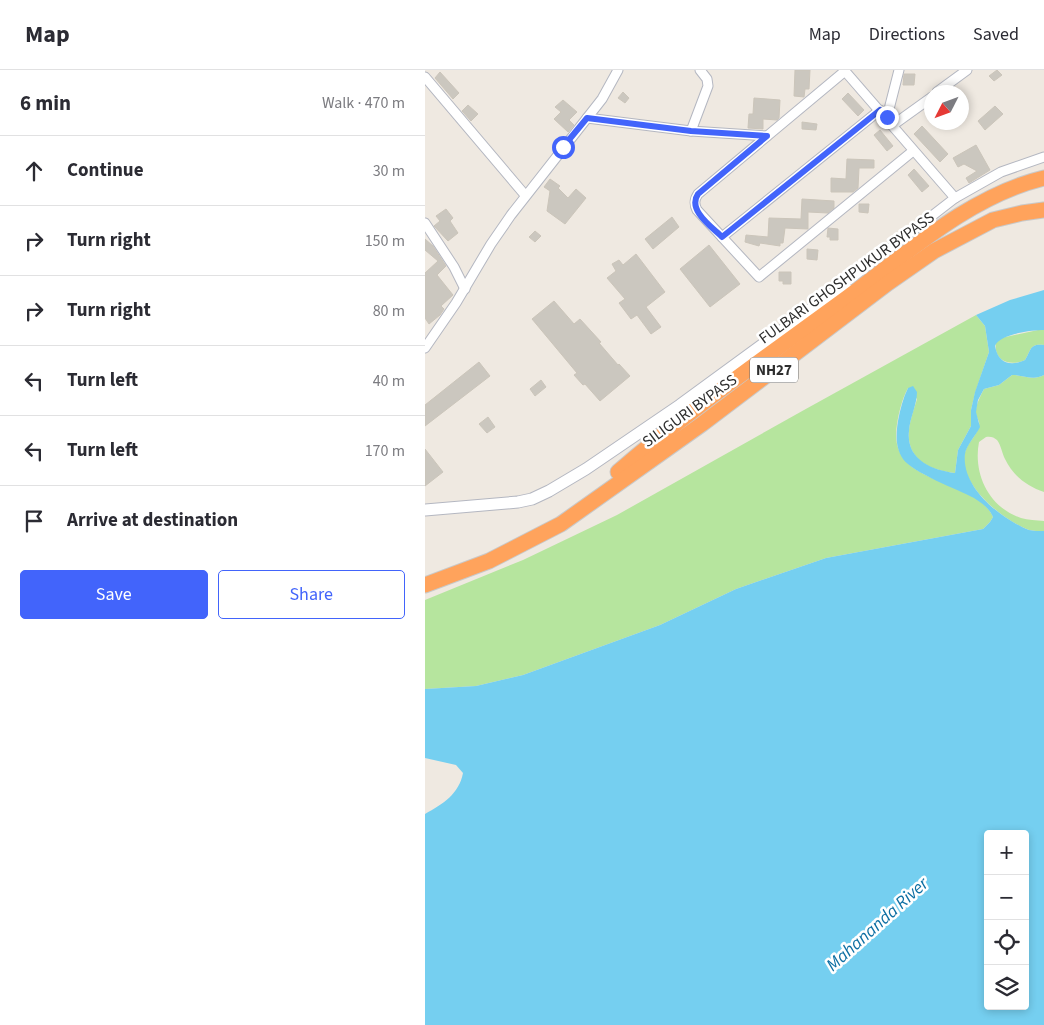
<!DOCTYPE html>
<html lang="en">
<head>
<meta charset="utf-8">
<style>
  body { margin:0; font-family:"Source Sans 3",sans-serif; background:#f7f7f7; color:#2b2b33 }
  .controls { position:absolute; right:15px; bottom:15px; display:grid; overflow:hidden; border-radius:5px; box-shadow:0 2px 8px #0003 }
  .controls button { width:45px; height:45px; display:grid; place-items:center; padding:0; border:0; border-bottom:1px solid #e1e1e2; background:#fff; color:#2b2b33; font:25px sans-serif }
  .compass { position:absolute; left:499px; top:15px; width:45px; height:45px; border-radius:50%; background:#fff; box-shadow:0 2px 8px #0003; rotate:228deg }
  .stop { position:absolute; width:15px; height:15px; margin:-11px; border:4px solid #4264fb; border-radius:50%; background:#fff }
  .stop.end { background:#4264fb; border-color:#fff; box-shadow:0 1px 5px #0008 }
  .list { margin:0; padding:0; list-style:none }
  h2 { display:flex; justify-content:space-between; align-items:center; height:65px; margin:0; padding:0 20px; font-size:21px }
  h2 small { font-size:16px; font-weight:400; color:#7c7c81 }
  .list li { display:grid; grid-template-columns:32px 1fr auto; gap:15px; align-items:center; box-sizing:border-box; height:70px; padding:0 20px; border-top:1px solid #e1e1e2 }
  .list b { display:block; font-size:19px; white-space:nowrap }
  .list em { font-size:16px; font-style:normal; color:#7c7c81 }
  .actions { display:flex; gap:10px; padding:15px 20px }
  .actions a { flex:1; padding:11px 0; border:1px solid #4264fb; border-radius:5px; text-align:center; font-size:18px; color:#4264fb }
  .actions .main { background:#4264fb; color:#fff }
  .icon { flex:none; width:28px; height:28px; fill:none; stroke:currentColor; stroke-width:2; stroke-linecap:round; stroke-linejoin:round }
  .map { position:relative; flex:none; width:619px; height:955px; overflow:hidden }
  header { display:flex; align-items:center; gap:30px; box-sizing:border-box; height:70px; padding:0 25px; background:#fff; border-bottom:1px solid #e1e1e2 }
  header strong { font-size:24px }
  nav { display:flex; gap:28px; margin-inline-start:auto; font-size:18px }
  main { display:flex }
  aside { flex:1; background:#fff }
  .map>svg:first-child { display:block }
</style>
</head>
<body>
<header>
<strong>Map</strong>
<nav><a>Map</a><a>Directions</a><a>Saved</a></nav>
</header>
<main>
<aside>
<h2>6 min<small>Walk · 470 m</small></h2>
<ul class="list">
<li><svg class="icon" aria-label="ahead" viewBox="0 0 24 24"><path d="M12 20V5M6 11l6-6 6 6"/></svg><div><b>Continue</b></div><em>30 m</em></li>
<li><svg class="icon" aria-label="right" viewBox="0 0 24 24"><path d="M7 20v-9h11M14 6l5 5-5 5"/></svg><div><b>Turn right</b></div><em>150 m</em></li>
<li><svg class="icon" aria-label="right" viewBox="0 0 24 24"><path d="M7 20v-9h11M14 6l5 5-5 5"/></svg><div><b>Turn right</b></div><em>80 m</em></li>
<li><svg class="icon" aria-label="left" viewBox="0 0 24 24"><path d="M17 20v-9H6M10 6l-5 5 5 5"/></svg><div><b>Turn left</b></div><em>40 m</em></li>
<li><svg class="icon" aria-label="left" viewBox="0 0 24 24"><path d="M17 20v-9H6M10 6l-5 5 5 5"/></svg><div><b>Turn left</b></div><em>170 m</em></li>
<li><svg class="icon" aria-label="arrive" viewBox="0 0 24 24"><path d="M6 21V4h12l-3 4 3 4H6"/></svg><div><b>Arrive at destination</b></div></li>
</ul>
<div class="actions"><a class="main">Save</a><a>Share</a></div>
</aside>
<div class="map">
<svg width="619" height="955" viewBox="0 0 619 955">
  <rect width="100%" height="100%" fill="#efe9e1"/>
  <g fill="#b6e59e">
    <path d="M551,245l9,11 4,26 -14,41 -4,17v16l-13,24 -3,23c-25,-3 -49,-13 -46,-43 1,-10 5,-21 8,-31l-9,-11c-6,11 -9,24 -11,36 -11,65 77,50 96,93l-3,5 -7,7 -157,29 -90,31 -76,36 -137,50 -47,11 -51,3v-89l98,-40 94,-45 187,-105z"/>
    <path d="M613,260h6v15c-15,-2 -13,6 -19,15 -15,7 -32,1 -29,-18l5,-4z"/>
    <path d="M587,305c12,0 21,6 32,0v117c-17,-6 -31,-16 -39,-33 -3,-6 -4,-14 -8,-19 -3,-3 -7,-4 -11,-3l-7,5c-6,31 9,65 42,76 7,2 15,2 23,3v10c-5,0 -11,0 -15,-1 -25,-9 -73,-47 -64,-78 3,-10 12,-16 14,-27 1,-4 -2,-6 -3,-11 -1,-8 4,-17 8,-25l15,-4z"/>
  </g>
  <path fill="#75cff0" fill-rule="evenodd" d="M619,220v40c-12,0 -45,4 -49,16 3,17 15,21 30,14 6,-9 4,-17 19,-15v30c-11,6 -20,0 -32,0l-13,10 -15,4 -6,11 -2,12 4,15c-4,8 -14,19 -15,27 -4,33 36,65 64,76 4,1 10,1 15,1v494h-619v-211c18,-10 34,-20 38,-41l-7,-8 -31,-7v-69l51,-3 47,-11 137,-50 76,-36 90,-31 157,-29 7,-7 3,-5c-4,-9 -10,-13 -19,-19 -17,-9 -61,-25 -71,-39 -8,-12 -7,-25 -5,-38 2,-11 5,-23 10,-33l5,-2 4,6c0,13 -7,25 -8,39 -3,28 22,39 46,42l3,-23 13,-24v-16l4,-18 14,-40 -4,-26 -9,-11 34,-15zM563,764h37v172h-37z"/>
  <g fill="#cbc7bf" stroke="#cbc5ba">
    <path d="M370,0h15l-1,19h-4l-1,8 -10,-1z"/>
    <path d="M572,0l5,5 -8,6 -5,-5z"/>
    <path d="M15,2l19,21 -6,6 -18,-21z"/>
    <path d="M479,4h11l-1,11h-11z"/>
    <path d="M198,22l6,6 -4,5 -7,-5z"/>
    <path d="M423,23l16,17 -6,6 -16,-17z"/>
    <path d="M329,28l26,2 -1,18 -2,2 -14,-1v10l-15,-1 1,-14h4z"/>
    <path d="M138,30l14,12 -8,8 5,5 -6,7 -14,-13 7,-7 -6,-5z"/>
    <path d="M43,35l10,9 -7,7 -9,-10z"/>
    <path d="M570,36l8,8 -18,16 -7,-9z"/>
    <path d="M377,52l15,2 -1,6 -14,-1z"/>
    <path d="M497,56l26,28 -8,8 -26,-28z"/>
    <path d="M455,60l13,16 -6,5 -13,-16z"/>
    <path d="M551,75l14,25 -21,13 -3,-5 11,-7 -13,-7 -6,3 -5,-9z"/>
    <path d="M422,89l27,1v8h-15l-1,20 -5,4h-22v-14l15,1z"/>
    <path d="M489,99l15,17 -7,6 -14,-17z"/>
    <path d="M125,109l10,7 -2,2 10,10 8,-9 10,9 -21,26 -18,-13 3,-20 -6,-4z"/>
    <path d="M377,129l32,2v7l-6,5 -20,-1v17l-23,-1 -2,15h-3v3l-20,-3 -1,3 -14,-4 1,-7 22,2 1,-19 32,1z"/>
    <path d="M434,134h10l-1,9 -9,-1z"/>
    <path d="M21,139l7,9 -3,3 8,12 -10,8 -14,-15 6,-5 -4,-5z"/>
    <path d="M247,147l7,10 -26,22 -8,-10z"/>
    <path d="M403,158l10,1v11h-8v-3h-3z"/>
    <path d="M110,161l6,5 -6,6 -6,-5z"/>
    <path d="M0,169l8,7 13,20 -9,9 16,20 -11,10 -1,1 3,3 -4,6 -11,9 -4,-6v-45l13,-12 -13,-11z"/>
    <path d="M284,175l31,39 -30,23 -30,-38z"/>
    <path d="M382,179l11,1 -1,10 -10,-1z"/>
    <path d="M211,184l29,38 -19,15 15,20 -10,7 -14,-19 -6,4 -12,-16 6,-4 -18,-21 9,-7 -4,-7 7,-4 4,5z"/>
    <path d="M354,202h12v12h-8v-3h-4z"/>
    <path d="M129,231l20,23 6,-5 21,23 -2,1 19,22 1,-1 11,12 -30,25 -15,-17 -2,1 -9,-10 3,-2 -45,-54z"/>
    <path d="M54,292l11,14 -65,50v-21z"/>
    <path d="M116,310l5,7 -11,9 -5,-7z"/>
    <path d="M63,347l7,10 -8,6 -8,-9z"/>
    <path d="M0,379l18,23 -18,14z"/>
  </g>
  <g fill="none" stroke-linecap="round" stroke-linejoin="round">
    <g stroke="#b4b7c1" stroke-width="11">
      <g id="street">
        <path d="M419,0l111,128"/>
        <path d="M420,1l-147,123c-4,6 -4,10 -1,16l62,67 154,-126"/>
        <path d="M0,7l100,118"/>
        <path d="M512,22l30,-22"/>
        <path d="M462,47l12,-47"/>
        <path d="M162,48l104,13 76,5"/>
        <path d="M468,55l39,-28"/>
        <path d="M266,61l17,-45 -1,-7 -7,-9"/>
        <path d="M0,153l29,44 11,22"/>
        <path d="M297,167l158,-127"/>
        <path d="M406,224l124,-96 46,-26 43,-15"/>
        <path d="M0,278l31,-45 35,-59 20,-29 91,-116 16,-29"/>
      </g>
    </g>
    <g stroke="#b4b7c1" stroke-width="13">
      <path id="secondary" d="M0,440l93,-8 14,-3 17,-8 37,-22 94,-64 149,-109 18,-6 8,2"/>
    </g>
    <g stroke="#c9c9c9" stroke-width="17">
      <g id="highway">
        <path d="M193,402c70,-61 148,-115 223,-170 62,-45 127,-106 203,-124"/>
        <path d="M0,515l64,-24 72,-37 141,-100 186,-141 46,-32 59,-31 29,-7 22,-3"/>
      </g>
    </g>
    <use href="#street" stroke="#fff" stroke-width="9"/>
    <use href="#secondary" stroke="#fff" stroke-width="11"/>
    <use href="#highway" stroke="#ffa35c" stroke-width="15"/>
  </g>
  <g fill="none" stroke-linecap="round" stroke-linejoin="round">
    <path stroke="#4264fb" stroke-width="6" d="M138,77l24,-29 104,13 76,5 -69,58c-11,16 14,33 24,43l158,-127 7,7"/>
  </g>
  <g text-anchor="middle" stroke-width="5" stroke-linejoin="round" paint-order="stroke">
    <rect fill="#fff" stroke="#6d6d6d" stroke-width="1" x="325" y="287.5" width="48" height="25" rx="4"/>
    <g font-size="15" font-weight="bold" fill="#2e2e2e">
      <text x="349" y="305">NH27</text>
    </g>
    <g font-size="16" fill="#2e2e2e" stroke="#fff">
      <text transform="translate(421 207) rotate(-36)" y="6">FULBARI GHOSHPUKUR BYPASS</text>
      <text transform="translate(264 340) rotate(-36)" y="6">SILIGURI BYPASS</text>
    </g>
    <g font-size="18" font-style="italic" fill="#0d6fa3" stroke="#fff">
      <text transform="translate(452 854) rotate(-42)" y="6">Mahananda River</text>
    </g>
  </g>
</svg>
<div class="controls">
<button>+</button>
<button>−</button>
<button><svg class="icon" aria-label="locate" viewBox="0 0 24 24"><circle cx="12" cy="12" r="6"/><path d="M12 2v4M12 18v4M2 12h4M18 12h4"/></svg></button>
<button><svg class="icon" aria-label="layers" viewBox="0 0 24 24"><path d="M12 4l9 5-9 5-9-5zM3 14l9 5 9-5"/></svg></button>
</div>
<svg class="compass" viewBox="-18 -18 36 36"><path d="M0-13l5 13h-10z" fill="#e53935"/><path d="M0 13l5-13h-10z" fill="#7c7c81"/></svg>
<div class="stop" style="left:138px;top:77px"></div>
<div class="stop end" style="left:462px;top:47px"></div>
</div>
</main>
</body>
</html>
